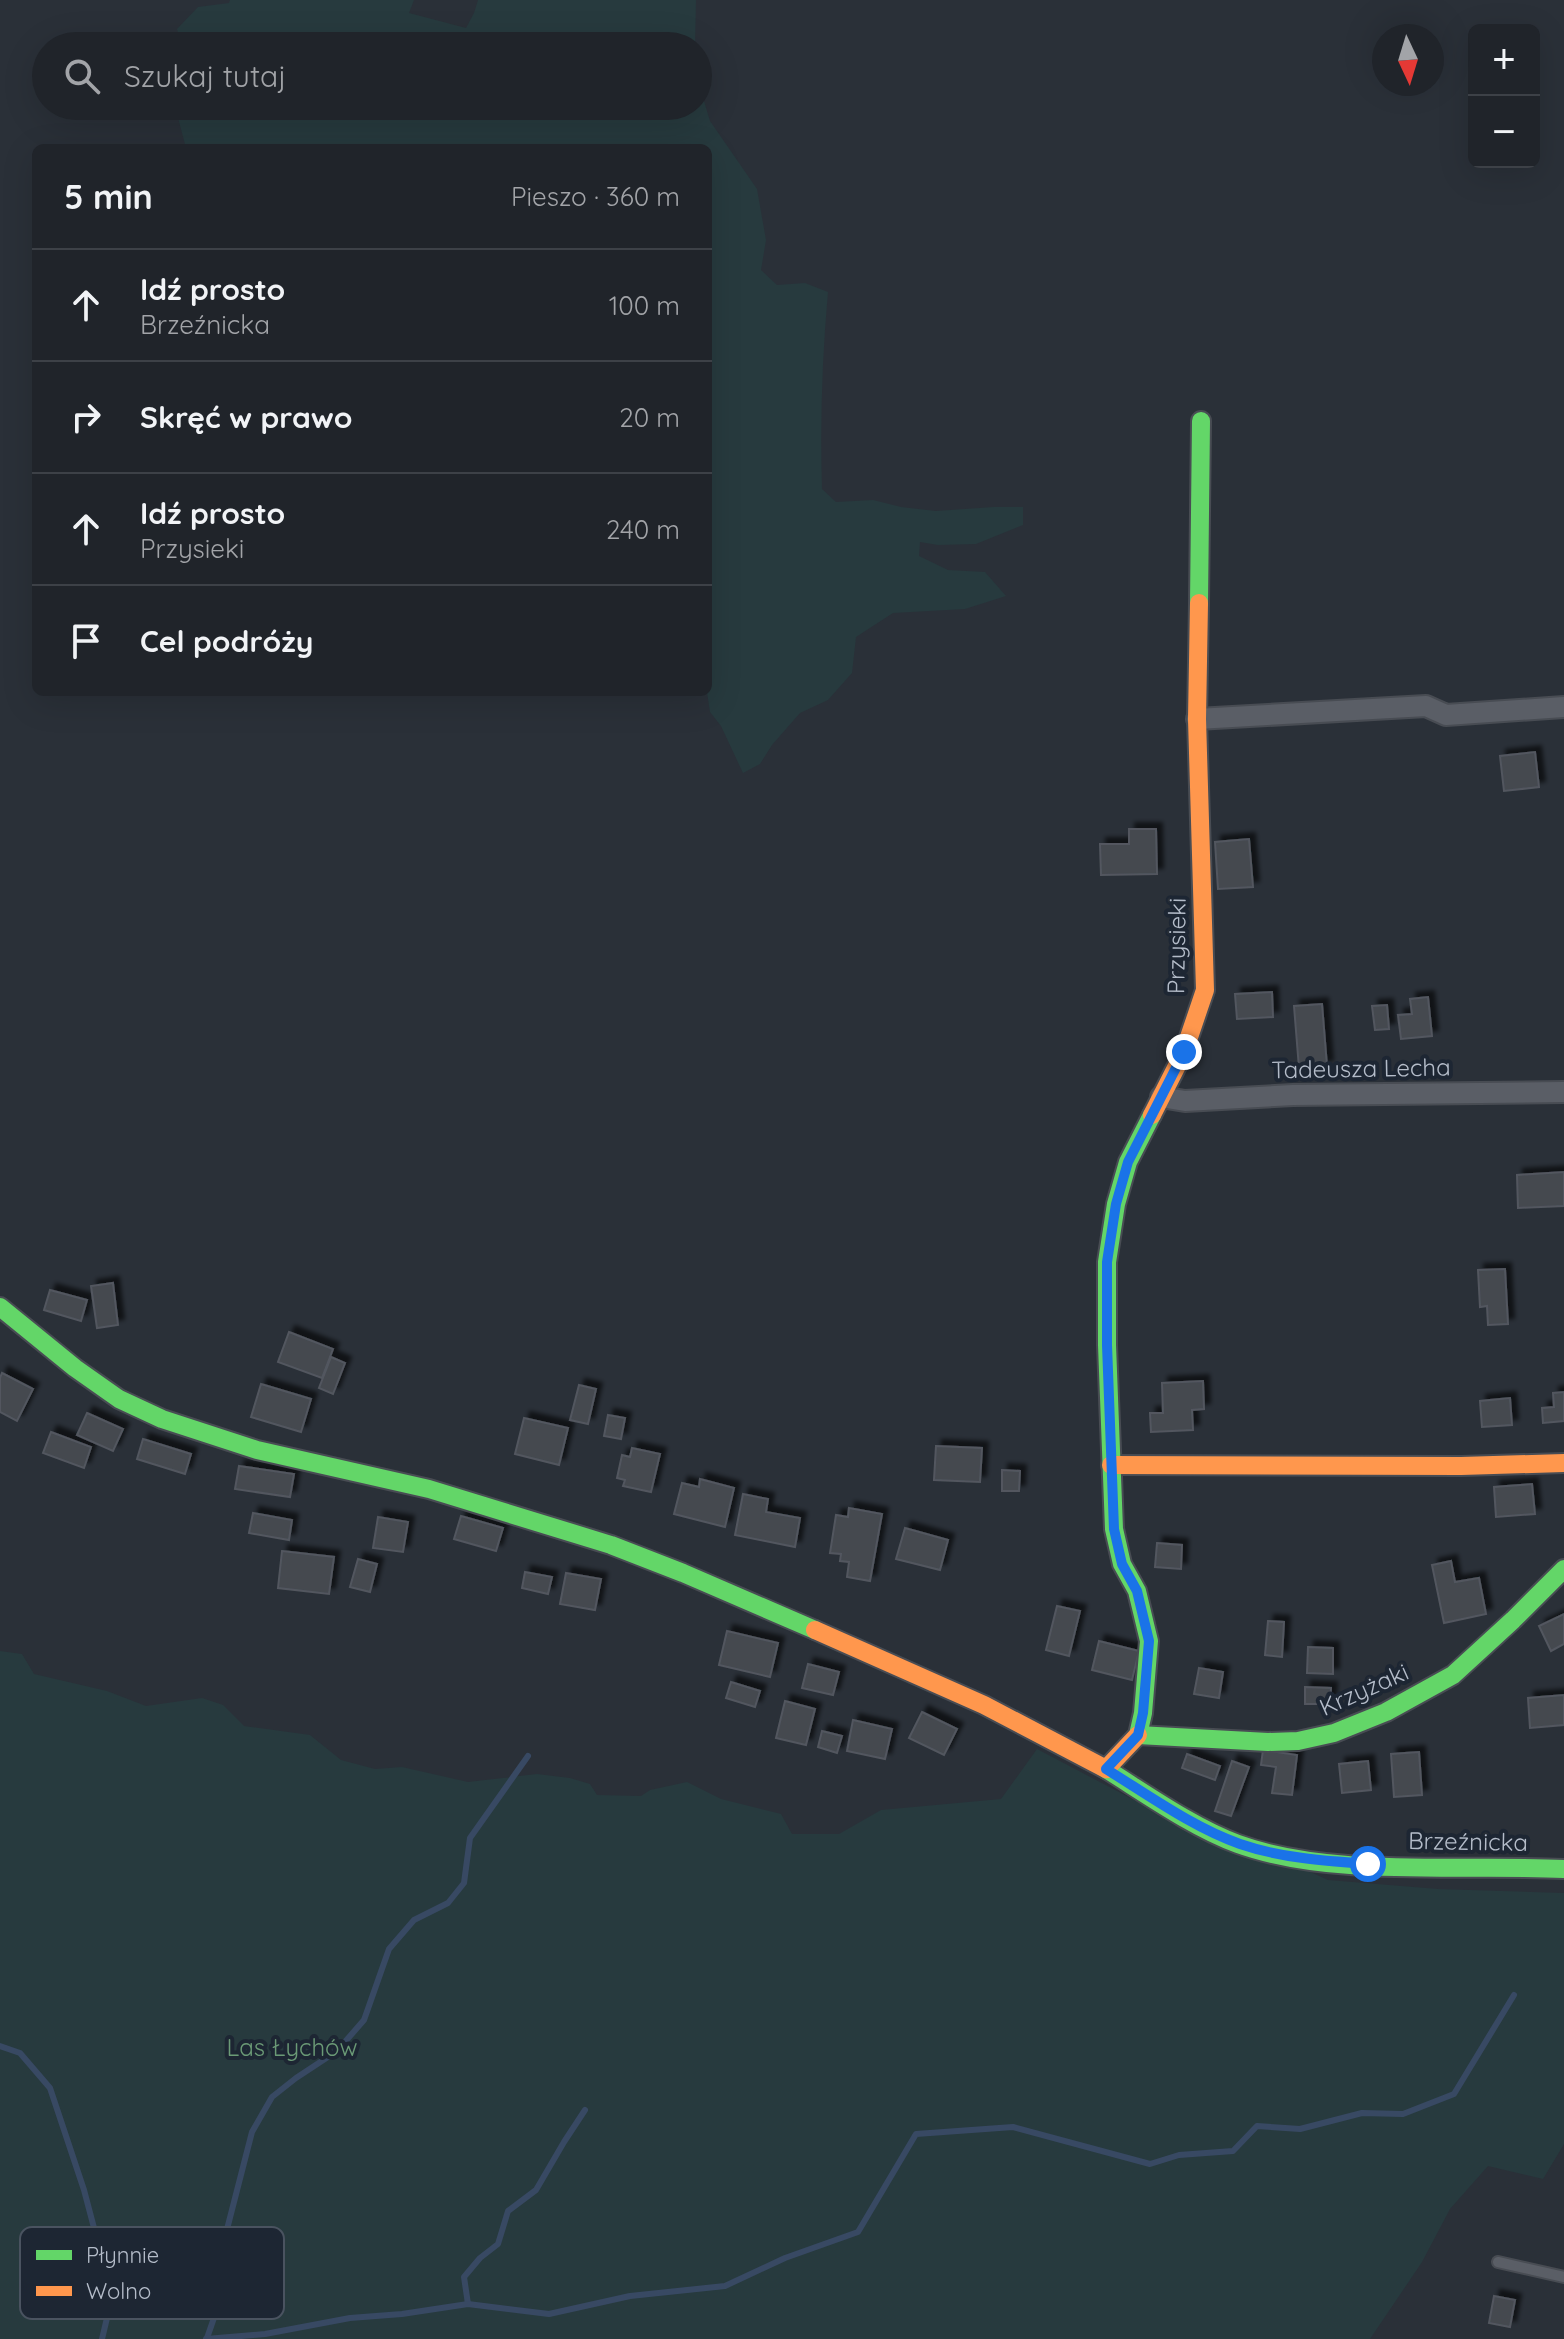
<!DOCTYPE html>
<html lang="pl">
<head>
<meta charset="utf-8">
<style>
  body { margin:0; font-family:Quicksand,sans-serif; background:#2d3036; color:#f1f3f6 }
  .controls { position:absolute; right:24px; top:24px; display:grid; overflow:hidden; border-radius:12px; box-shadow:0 8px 32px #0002 }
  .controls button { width:72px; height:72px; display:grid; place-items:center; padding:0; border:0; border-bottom:2px solid #3d4147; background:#20242a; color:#f1f3f6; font:40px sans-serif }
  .compass { position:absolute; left:1372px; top:24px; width:72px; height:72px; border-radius:50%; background:#20242a; box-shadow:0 8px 32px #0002; rotate:176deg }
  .stop { position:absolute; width:24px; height:24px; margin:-18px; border:6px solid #1a73e8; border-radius:50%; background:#fff }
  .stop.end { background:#1a73e8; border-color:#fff; box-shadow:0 2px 8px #0008 }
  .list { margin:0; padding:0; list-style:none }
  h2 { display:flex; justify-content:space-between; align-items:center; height:104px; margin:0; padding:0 32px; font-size:34px }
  h2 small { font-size:26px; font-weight:400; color:#a2a4a8 }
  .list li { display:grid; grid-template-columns:52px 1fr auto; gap:24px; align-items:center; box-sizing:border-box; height:112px; padding:0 32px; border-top:2px solid #3d4147 }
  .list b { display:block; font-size:30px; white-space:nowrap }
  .list p { margin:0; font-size:26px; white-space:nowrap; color:#a2a4a8 }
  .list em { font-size:26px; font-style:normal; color:#a2a4a8 }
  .icon { flex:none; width:44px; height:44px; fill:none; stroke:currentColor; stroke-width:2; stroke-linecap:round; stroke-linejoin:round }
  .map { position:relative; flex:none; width:1564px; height:2339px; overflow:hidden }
  .search { position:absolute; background:#20242a; box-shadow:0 8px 32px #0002; left:32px; top:32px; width:680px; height:88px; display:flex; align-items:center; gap:20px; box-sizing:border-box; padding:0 28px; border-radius:44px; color:#a2a4a8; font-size:30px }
  .panel { position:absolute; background:#20242a; box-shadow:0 8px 32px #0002; left:32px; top:144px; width:680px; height:552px; border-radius:12px }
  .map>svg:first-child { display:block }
</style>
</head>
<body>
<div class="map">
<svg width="1564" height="2339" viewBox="0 0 1564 2339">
  <defs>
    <filter id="shadow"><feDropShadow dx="6" dy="-6" stdDeviation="2" flood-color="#0009"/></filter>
  </defs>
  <rect width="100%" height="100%" fill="#2a3038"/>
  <g fill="#273a3e">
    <path d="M230,0h184l-5,13 57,15 8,-15 4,-13h218l-1,46h-513l-5,-17 21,-22 31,-4z"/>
    <path d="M698,81l12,40 47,68 9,51 -5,30 16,15 28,-2 23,9c-6,66 -8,131 -6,197l14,13 37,-2 28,7 35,4 58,-4h29v18l-47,19 -38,1 -18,-3 -1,14 29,14 37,2 21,24 -41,13 -72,4 -37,24 -4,36 -24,27 -28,13 -28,32 -12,19 -17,9 -22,-47 -11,-14 -3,-20 2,-33 -1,-511h-522l-9,-34 6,-8h515z"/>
    <path d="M0,1651l22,3 12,20 73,17 39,15 56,-8 21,7 21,21 66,9 31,25 34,9 27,-2 66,15 69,-8 33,4 20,6 7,11 44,1 9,-6 37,-8 34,17 60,15 11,20h47l42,-24 120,-11 36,-50 181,95 75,20 35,16 110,9 126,4v251l-21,35 -55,-13 -38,43 -28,53 -52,77h-1370z"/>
  </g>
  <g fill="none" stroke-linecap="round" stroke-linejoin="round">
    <g stroke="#384963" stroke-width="6">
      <path d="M0,2046l20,7 30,35 34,102 14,53 9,75 -5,21"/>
      <path d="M468,2304l-4,-27 16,-19 18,-14 10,-33 28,-21 28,-48 21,-32"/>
      <path d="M207,2338l8,-23 1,-43 36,-140 20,-35 24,-19 41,-27 27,-31 25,-71 25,-29 34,-17 16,-20 6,-45 58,-82"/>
      <path d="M206,2339l59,-5 85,-16 52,-4 66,-10 81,10 81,-18 95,-10 60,-28 73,-26 58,-98 97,-7 137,37 29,-9 54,-4 24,-25 43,3 62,-16 41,1 51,-20 60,-99"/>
    </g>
  </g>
  <g fill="#444950" stroke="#52575f" stroke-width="2" filter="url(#shadow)">
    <path d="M1535,752l4,35 -35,4 -4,-35z"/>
    <path d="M1129,829h27l1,45 -56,1 -1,-31h29z"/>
    <path d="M1249,839l4,48 -35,2 -3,-47z"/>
    <path d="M1272,992l1,25 -36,2 -2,-25z"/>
    <path d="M1428,997l4,39 -31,3 -3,-24 14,-1 -2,-15z"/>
    <path d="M1322,1004l5,62 -28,2 -5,-62z"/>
    <path d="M1387,1005l2,24 -14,1 -3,-24z"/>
    <path d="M1564,1172v34l-46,2 -1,-33z"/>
    <path d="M1505,1269l3,55 -20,1 -1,-19 -7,1 -2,-37z"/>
    <path d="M113,1283l5,42 -21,3 -6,-42z"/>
    <path d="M50,1290l37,10 -6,21 -37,-11z"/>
    <path d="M289,1332l44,17 -11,29 -44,-16z"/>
    <path d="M331,1357l14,6 -12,31 -14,-6z"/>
    <path d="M2,1373l31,16 -16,32 -17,-9v-34z"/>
    <path d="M1203,1381l1,28 -12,1 1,20 -42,2 -1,-19h13l-1,-30z"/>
    <path d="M261,1384l50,15 -10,33 -50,-15z"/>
    <path d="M579,1385l17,4 -8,35 -18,-4z"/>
    <path d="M1564,1392v29l-21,2 -1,-15 12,-1 -1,-14z"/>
    <path d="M1510,1398l2,27 -30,2 -2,-26z"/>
    <path d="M87,1413l36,16 -10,22 -36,-16z"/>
    <path d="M608,1415l17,3 -4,21 -17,-3z"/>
    <path d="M524,1418l44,10 -9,37 -44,-11z"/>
    <path d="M51,1432l40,15 -7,21 -41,-15z"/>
    <path d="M143,1439l48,15 -6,20 -48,-15z"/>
    <path d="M936,1446l46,2 -2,34 -46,-2z"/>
    <path d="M632,1448l28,6 -9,38 -28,-6 2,-6 -8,-2 5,-23 8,2z"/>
    <path d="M239,1466l55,8 -4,23 -55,-8z"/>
    <path d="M1002,1470l18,1 -1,20h-17z"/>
    <path d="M700,1479l34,9 -9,39 -51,-13 8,-31 17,4z"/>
    <path d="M1532,1484l3,30 -39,3 -2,-30z"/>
    <path d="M743,1494l25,5 -2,13 34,6 -5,29 -60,-12z"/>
    <path d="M849,1508l33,6 -12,67 -23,-4 2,-15 -9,-1 1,-7 -11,-1 6,-38 12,2z"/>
    <path d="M253,1513l39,7 -3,20 -40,-7z"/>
    <path d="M461,1516l42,12 -7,23 -42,-12z"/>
    <path d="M378,1517l30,5 -5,30 -30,-4z"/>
    <path d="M905,1528l43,12 -8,30 -44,-11z"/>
    <path d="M1157,1543l25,2 -1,24 -26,-2z"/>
    <path d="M282,1551l52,6 -5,37 -51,-6z"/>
    <path d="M358,1559l19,5 -7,28 -20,-5z"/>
    <path d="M1451,1561l4,21 24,-4 7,36 -42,9 -12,-58z"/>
    <path d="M525,1572l27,5 -4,17 -26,-6z"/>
    <path d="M566,1573l35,6 -6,31 -35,-6z"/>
    <path d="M1057,1606l23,5 -11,45 -23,-6z"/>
    <path d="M1564,1614v30l-13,7 -12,-25z"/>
    <path d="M1268,1621l16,1 -2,35 -17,-2z"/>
    <path d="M727,1631l51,12 -8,34 -51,-12z"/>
    <path d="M1099,1641l40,10 -7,29 -40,-10z"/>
    <path d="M1308,1647l25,1v26l-26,-1z"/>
    <path d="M808,1664l31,8 -6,23 -31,-7z"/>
    <path d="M1199,1668l24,4 -4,26 -25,-4z"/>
    <path d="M731,1682l29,9 -5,16 -29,-9z"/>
    <path d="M1305,1687l26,1 -1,16h-25z"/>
    <path d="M1564,1695v30l-34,3 -2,-30z"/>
    <path d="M785,1701l30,8 -9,36 -30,-7z"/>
    <path d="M922,1712l35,17 -13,26 -35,-17z"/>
    <path d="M853,1720l39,9 -7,30 -38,-8z"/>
    <path d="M822,1731l20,5 -5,17 -19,-6z"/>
    <path d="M1263,1750l34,5 -5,40 -20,-2 4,-26 -15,-2z"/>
    <path d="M1419,1752l3,43 -28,2 -3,-43z"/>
    <path d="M1187,1754l33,12 -5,14 -33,-12z"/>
    <path d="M1232,1761l17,6 -18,49 -16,-5z"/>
    <path d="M1368,1761l3,29 -29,3 -3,-29z"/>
    <path d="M1494,2296l21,4 -5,27 -21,-4z"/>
  </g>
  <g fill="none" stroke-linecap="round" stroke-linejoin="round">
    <g stroke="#484c53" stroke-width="14">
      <path id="lane" d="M1498,2262l66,15"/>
    </g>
    <g stroke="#484c53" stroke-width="24">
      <g id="street">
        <path d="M1197,719l229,-13 20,9 118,-8"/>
        <path d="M1161,1097l24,4 108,-6 271,-3"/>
      </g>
    </g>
    <g stroke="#484c53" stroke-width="22">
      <g id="fast">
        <path d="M1199,603l2,-182"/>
        <path d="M0,1307l75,61 44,31 43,20 95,31 172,39 182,56 72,28 132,57"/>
        <path d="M1138,1735l5,-22 6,-72 -12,-50 -15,-27 -8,-35 -7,-184v-83l9,-58 12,-42 24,-47"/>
        <path d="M1138,1735l130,7 30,-1 36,-8 52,-21 67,-37 60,-55 51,-51"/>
        <path d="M1106,1769c40,25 88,59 132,75 94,34 225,20 326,25"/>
      </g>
    </g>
    <g stroke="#484c53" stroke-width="22">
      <g id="slow">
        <path d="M1152,1115l32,-63 21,-62 -8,-271 2,-116"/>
        <path d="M1111,1465l350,1 103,-3"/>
        <path d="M815,1630l169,75 122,64 32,-34"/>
      </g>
    </g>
    <use href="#lane" stroke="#5a5e66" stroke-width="10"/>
    <use href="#street" stroke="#5a5e66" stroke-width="20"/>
    <use href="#fast" stroke="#63d668" stroke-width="18"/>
    <use href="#slow" stroke="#ff974d" stroke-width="18"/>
  </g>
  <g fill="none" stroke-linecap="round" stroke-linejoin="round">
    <path stroke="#1a73e8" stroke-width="10" d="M1184,1052l-56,110 -12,42 -9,58v83l7,184 8,35 15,27 12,50 -6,72 -5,22 -32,34c42,26 88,59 134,75 41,14 85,17 128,20"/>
  </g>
  <g text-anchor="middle" stroke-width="8" stroke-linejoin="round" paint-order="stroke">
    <g font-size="24" fill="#b4bcc9" stroke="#1d2633">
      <text transform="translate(1177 946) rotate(-89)" y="8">Przysieki</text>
      <text transform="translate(1361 1069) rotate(-1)" y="8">Tadeusza Lecha</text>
      <text transform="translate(1364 1690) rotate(-24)" y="8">Krzyżaki</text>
      <text transform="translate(1468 1842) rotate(1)" y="8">Brzeźnicka</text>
    </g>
    <g font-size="24" fill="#6b9a76" stroke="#1d2633">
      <text x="292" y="2056">Las Łychów</text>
    </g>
  </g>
  <rect x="20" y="2227" width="264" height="92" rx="12" fill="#1d2633" stroke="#4a5360" stroke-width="2"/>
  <rect x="36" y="2250" width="36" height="10" fill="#63d668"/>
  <rect x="36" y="2286" width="36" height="10" fill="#ff974d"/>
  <g font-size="22" fill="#b4bcc9">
    <text x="86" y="2263">Płynnie</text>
    <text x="86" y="2299">Wolno</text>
  </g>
</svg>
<div class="controls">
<button>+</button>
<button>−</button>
</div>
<svg class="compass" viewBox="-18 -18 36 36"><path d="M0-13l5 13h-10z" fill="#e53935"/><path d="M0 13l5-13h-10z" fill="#a2a4a8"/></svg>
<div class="stop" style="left:1368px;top:1864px"></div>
<div class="stop end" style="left:1184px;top:1052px"></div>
<div class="search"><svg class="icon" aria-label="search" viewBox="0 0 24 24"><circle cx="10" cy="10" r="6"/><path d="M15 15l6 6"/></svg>Szukaj tutaj</div>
<section class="panel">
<h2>5 min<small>Pieszo · 360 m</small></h2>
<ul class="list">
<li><svg class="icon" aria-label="ahead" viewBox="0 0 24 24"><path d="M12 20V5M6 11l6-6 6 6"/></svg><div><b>Idź prosto</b><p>Brzeźnicka</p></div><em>100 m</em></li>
<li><svg class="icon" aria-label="right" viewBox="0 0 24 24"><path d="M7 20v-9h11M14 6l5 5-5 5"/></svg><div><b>Skręć w prawo</b></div><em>20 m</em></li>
<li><svg class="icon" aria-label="ahead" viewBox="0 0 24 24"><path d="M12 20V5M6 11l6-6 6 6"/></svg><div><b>Idź prosto</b><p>Przysieki</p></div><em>240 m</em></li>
<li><svg class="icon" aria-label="arrive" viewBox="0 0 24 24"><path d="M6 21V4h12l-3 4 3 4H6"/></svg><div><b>Cel podróży</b></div></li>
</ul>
</section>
</div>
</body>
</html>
